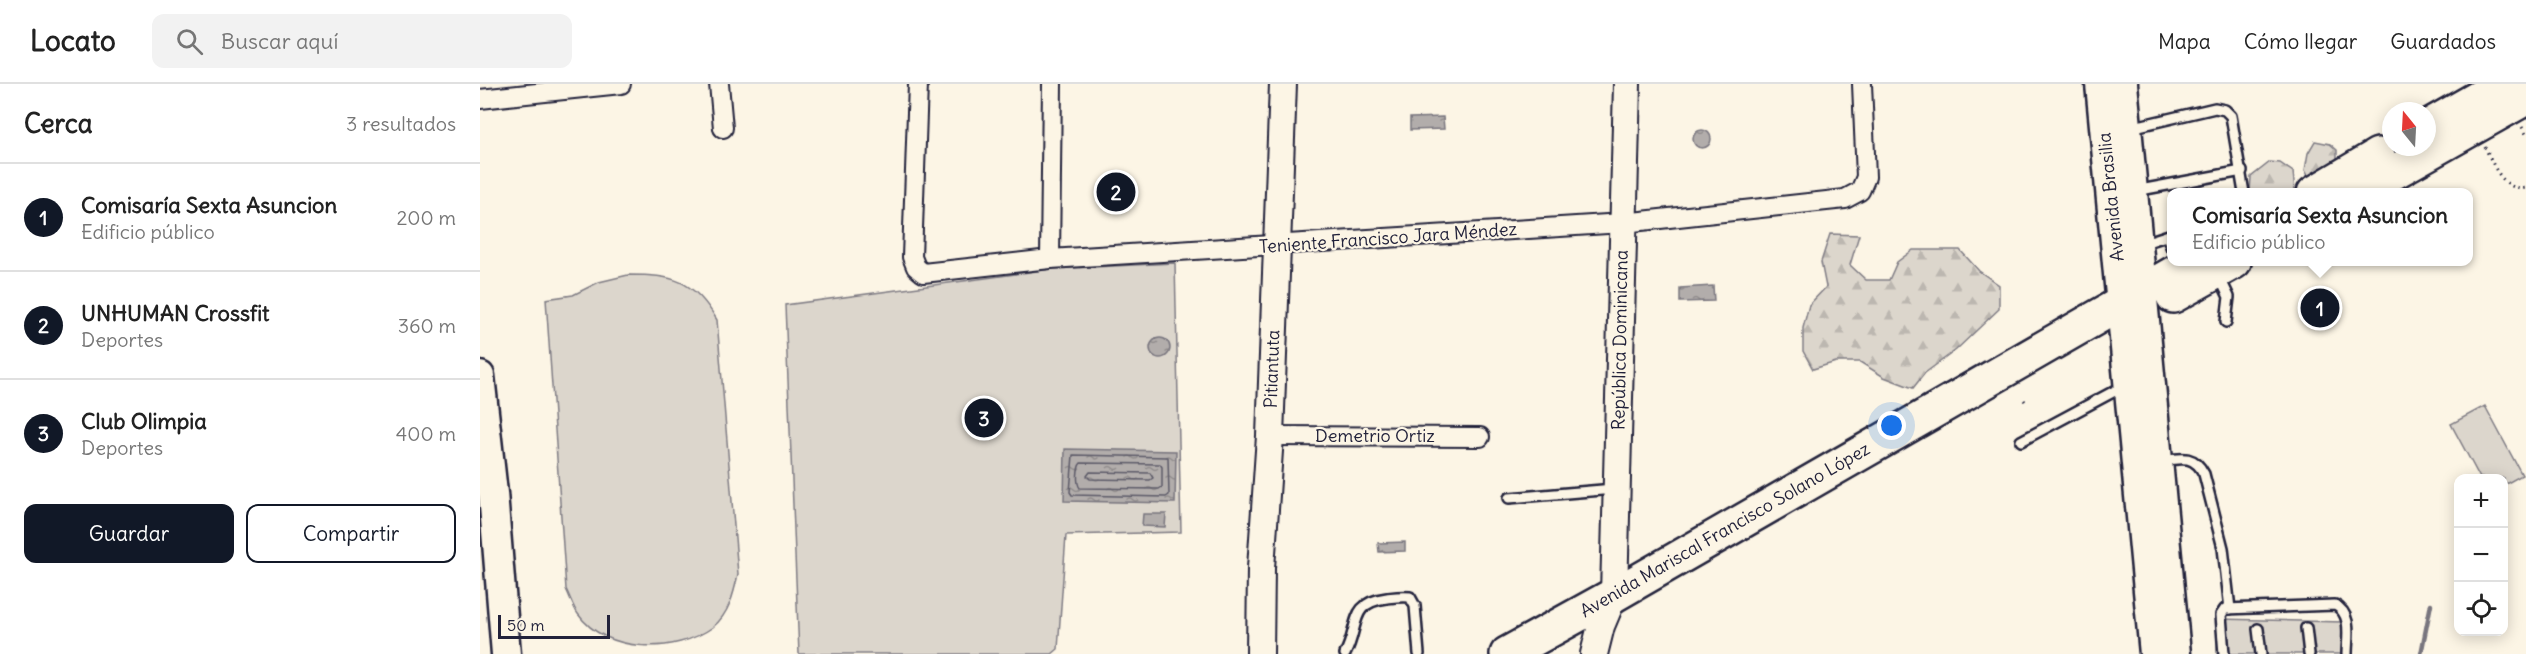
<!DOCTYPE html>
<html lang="es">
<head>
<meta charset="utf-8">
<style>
  body { margin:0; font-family:Delius,sans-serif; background:#f2f2f2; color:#222 }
  .controls { position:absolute; right:18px; bottom:18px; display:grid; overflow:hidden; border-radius:12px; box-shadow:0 3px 15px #0003 }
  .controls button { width:54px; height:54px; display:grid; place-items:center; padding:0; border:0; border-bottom:2px solid #e0e0e0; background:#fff; color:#222; font:30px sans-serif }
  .compass { position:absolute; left:1902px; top:18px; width:54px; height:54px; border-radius:50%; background:#fff; box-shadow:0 3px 15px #0003; rotate:342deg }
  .scale { position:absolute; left:18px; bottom:15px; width:112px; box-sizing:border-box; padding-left:6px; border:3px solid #22223b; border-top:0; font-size:16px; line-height:21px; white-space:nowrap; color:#22223b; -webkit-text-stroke:4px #fcf5e5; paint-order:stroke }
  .you { position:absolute; left:1412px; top:342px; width:21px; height:21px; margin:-15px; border:4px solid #fff; border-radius:50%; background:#1a73e8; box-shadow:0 0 0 9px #1a73e833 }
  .badge { display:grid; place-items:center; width:39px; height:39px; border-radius:50%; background:#111827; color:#fff; font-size:20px; font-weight:700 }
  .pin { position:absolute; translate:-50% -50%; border:3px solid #fff; box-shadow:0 2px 6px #0006 }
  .popup { position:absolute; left:1687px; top:104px; width:306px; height:78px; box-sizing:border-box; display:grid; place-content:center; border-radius:12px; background:#fff; filter:drop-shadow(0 2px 4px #0005); font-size:20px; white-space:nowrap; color:#767676 }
  .popup b { font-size:22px; color:#222 }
  .popup::after { content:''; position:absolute; left:50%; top:100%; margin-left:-12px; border:12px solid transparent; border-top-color:#fff }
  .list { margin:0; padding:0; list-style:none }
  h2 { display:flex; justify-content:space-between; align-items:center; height:78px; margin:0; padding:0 24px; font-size:26px }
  h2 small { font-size:20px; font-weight:400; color:#767676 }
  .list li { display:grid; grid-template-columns:39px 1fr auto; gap:18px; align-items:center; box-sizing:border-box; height:108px; padding:0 24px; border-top:2px solid #e0e0e0 }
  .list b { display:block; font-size:22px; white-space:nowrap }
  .list p { margin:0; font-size:20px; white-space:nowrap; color:#767676 }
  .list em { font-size:20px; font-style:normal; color:#767676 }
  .actions { display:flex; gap:12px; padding:18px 24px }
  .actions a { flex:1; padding:14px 0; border:2px solid #111827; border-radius:12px; text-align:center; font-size:21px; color:#111827 }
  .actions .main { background:#111827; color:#fff }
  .icon { flex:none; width:33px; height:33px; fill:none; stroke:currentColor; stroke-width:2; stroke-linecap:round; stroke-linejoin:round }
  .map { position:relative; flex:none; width:2046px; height:570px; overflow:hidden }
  header { display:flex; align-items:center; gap:36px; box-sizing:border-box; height:84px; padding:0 30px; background:#fff; border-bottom:2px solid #e0e0e0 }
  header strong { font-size:28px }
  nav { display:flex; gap:33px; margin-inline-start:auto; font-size:21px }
  .search { width:420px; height:54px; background:#f2f2f2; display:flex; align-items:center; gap:15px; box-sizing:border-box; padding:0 21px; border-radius:12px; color:#767676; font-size:22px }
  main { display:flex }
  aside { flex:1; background:#fff }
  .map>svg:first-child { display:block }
</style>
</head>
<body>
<header>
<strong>Locato</strong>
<div class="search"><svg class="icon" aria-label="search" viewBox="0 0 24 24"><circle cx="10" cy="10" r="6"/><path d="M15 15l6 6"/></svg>Buscar aquí</div>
<nav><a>Mapa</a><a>Cómo llegar</a><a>Guardados</a></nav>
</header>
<main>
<aside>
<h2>Cerca<small>3 resultados</small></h2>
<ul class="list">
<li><span class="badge">1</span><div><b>Comisaría Sexta Asuncion</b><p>Edificio público</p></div><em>200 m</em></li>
<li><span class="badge">2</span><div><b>UNHUMAN Crossfit</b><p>Deportes</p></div><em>360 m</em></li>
<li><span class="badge">3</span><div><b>Club Olimpia</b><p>Deportes</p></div><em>400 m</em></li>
</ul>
<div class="actions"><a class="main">Guardar</a><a>Compartir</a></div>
</aside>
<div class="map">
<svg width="2046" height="570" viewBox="0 0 2046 570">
  <defs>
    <pattern id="forest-firs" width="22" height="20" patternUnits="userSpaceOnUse" patternTransform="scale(1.5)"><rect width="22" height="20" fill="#dcd6cc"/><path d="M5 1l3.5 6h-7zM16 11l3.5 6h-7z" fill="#bcb7b0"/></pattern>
    <pattern id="water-ripples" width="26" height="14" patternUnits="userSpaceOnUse" patternTransform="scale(1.5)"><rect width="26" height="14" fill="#b2adab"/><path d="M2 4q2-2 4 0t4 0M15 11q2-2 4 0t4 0" fill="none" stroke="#908c8c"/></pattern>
  </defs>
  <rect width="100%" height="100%" fill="#fcf5e5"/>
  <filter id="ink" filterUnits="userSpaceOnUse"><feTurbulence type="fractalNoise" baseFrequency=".0167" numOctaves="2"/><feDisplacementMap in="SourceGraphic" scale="12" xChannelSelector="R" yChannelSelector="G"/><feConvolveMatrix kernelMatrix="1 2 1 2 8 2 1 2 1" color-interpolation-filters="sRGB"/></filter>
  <g filter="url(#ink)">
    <g fill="#dcd6cc" stroke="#7f7c84" stroke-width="1.5">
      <path d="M695,179l6,269 -115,3 -8,114 -6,5h-253l-14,-349 267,-36z"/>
      <path d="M148,191c45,0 65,4 89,45l21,254c-4,19 -9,40 -25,53 -37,27 -107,27 -135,-13 -5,-7 -8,-17 -12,-25l-20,-290 27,-4 26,-13z"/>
      <path d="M2005,322l37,69 -18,10v-7h-24l-29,-54z"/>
      <path d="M1738,535l125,3 -1,32h-125z"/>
    </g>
    <g fill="url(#forest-firs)" stroke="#7f7c84" stroke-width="1.5">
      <path d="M1835,57l15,3 7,6v15l-27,14 -5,-9 3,-17z"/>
      <path d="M1790,78l10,1 13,9 2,20h-45l1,-15z"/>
      <path d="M1350,150l29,1 -9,30 16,15h23l8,-18 16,-12h47l19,21 20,14v24l-43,41 -31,23 -12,15 -29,-11 -24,-15h-24l-23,7 -10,-18v-23l6,-23 17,-18 -5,-25z"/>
    </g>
    <g fill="url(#water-ripples)" stroke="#78757e" stroke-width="1.5">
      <path d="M963,33l1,12 -34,1v-12z"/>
      <circle cx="1222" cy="55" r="9"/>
      <path d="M1233,202l1,15 -34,1v-14z"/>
      <circle cx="680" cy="264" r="10"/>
      <path d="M585,365l111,2 -1,52 -111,-2z"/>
      <path d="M663,430h23l-1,13 -23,-1z"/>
      <path d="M925,458v9l-26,1 -1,-9z"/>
    </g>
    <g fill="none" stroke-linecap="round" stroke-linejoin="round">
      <g stroke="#5c5a68" stroke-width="1.5">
        <path d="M593,371l95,2 1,38 -3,2 -94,-2 -2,-3z"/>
        <path d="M601,379l79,1 2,3v20l-3,2 -79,-1c-4,-5 -3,-21 1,-25z"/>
        <path d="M610,388l60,1 3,5 -3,2 -60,-1 -3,-3z"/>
      </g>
      <path stroke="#78757e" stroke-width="4.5" d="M1941,570l10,-50"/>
      <g stroke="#22223b" stroke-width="14">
        <g id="lane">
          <path d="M1650,44l85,-20 10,2 6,6 13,77"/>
          <path d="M1655,107l107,-20"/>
          <path d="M1687,152l5,13"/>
          <path d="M1661,160l31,-10"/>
          <path d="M1739,192l10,21 -3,25"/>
          <path d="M1541,357l103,-55"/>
          <path d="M1681,377c20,-3 33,-7 43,13l19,74 7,61"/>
          <path d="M1029,414l105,-9"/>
          <path d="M1826,544l3,26"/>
          <path d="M1778,545l3,25"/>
          <path d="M865,570c15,-28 3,-51 42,-56 8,-1 15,-2 23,-1l5,9 4,48"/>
          <path d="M1744,570l-3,-39 4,-6 110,-4c18,9 12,33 12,49"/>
        </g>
      </g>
      <g stroke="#22223b" stroke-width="22">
        <g id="street">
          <path d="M239,0l4,44"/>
          <path d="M438,0l-6,173 4,10 7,6 127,-14 573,-36 222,-24 15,-8 6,-14 -4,-93"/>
          <path d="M0,15l141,-15"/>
          <path d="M570,175l2,-175"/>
          <path d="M790,352l210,1"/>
        </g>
      </g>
      <g stroke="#22223b" stroke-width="30">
        <g id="secondary">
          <path d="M780,570l1,-86 9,-132 13,-352"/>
          <path d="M1114,570l7,-28 13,-31 13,-511"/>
        </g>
      </g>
      <g stroke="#22223b" stroke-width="33">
        <g id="primary">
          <path d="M1620,0l54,570"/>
          <path d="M1643,0l53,570"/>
          <path d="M0,292l13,117 13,161"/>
        </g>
      </g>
      <g stroke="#22223b" stroke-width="38">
        <g id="highway">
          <path d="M1947,43l76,-43"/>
          <path d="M1834,109l64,-38"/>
          <path d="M1877,109l169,-95"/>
          <path d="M1693,212l61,-34"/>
          <path d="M1027,570l107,-59 579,-333"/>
        </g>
      </g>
      <g stroke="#22223b" stroke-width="3" stroke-dasharray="1.5 4.5" stroke-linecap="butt">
        <path d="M2042,43l4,7"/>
        <path d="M2005,63c8,17 18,45 41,41"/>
        <path d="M1544,316l3,4"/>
      </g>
      <use href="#lane" stroke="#fcf5e5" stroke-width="9"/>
      <use href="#street" stroke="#fcf5e5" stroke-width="18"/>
      <use href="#secondary" stroke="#fcf5e5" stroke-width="26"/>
      <use href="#primary" stroke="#fcf5e5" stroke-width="28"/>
      <use href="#highway" stroke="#fcf5e5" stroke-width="33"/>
    </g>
  </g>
  <g text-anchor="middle" stroke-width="4.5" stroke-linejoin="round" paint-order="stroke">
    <g font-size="18" fill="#22223b" stroke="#fcf5e5">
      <text transform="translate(1631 113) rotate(-96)" y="6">Avenida Brasilia</text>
      <text transform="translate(908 154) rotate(-4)" y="6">Teniente Francisco Jara Méndez</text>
      <text transform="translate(1140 256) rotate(-89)" y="6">República Dominicana</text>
      <text transform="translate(792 285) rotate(-88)" y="6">Pitiantuta</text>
      <text x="895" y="358">Demetrio Ortiz</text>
      <text transform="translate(1245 446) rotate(-30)" y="6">Avenida Mariscal Francisco Solano López</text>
    </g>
  </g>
</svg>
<div class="controls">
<button>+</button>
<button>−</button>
<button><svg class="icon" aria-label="locate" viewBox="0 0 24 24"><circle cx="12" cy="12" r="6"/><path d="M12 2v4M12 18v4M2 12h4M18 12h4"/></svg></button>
</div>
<svg class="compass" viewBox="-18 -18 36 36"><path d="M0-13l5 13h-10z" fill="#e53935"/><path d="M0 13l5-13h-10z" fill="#767676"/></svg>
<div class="scale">50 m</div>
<div class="you"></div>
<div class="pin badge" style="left:1840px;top:224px">1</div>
<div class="popup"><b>Comisaría Sexta Asuncion</b>Edificio público</div>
<div class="pin badge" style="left:636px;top:108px">2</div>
<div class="pin badge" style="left:504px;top:334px">3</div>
</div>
</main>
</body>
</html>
